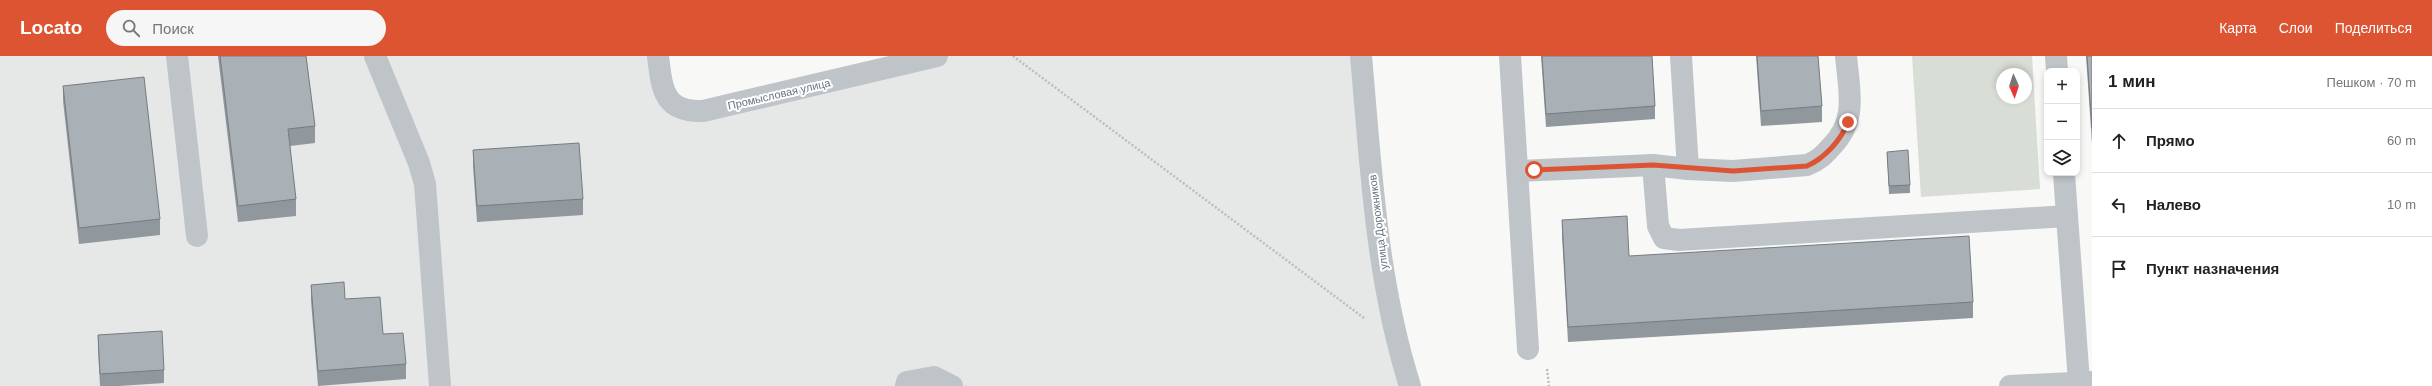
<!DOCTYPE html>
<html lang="ru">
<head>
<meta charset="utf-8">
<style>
  body { margin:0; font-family:Helvetica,sans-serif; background:#f6f6f6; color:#222 }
  .controls { position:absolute; right:12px; top:12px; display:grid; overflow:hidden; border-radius:8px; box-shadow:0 2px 6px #0003 }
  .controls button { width:36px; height:36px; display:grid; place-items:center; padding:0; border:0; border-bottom:1px solid #e0e0e0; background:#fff; color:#222; font:20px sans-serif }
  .compass { position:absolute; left:1996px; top:12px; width:36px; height:36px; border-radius:50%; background:#fff; box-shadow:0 2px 6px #0003; rotate:177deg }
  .stop { position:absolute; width:12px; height:12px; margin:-9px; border:3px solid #dc5432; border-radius:50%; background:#fff }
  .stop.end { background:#dc5432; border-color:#fff; box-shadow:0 1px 4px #0008 }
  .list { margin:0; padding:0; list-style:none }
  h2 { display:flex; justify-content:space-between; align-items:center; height:52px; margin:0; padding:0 16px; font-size:17px }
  h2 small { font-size:13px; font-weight:400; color:#767676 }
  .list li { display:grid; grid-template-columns:26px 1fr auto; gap:12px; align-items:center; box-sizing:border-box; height:64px; padding:0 16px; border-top:1px solid #e0e0e0 }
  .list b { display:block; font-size:15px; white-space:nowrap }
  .list em { font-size:13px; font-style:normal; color:#767676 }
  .icon { flex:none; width:22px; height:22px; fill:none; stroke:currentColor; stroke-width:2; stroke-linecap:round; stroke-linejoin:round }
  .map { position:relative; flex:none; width:2092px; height:330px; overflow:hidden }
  header { display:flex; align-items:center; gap:24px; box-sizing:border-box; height:56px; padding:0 20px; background:#dc5432; color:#fff }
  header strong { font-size:19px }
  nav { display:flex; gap:22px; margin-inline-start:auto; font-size:14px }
  .search { width:280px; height:36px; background:#f6f6f6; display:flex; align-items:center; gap:10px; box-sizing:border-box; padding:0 14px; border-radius:22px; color:#767676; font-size:15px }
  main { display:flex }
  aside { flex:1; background:#fff }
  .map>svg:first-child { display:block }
</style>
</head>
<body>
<header>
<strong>Locato</strong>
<div class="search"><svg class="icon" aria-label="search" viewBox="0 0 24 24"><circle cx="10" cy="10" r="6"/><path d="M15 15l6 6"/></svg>Поиск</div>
<nav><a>Карта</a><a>Слои</a><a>Поделиться</a></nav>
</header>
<main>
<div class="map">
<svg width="2092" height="330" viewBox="0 0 2092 330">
  <rect width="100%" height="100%" fill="#f8f8f6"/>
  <path fill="#e6e7e7" d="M0,0h658l30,56 249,-56h424l49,330h-1410z"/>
  <path fill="#d8ddd5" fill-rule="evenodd" d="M1912,0h120l8,133 -119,8zM2002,18h24v24h-24z"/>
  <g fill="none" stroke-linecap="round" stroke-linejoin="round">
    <g stroke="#babdc0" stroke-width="2.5" stroke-dasharray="2 2" stroke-linecap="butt">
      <path d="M1013,0l351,262"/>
      <path d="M1547,313l2,17"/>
    </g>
    <g stroke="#bfc4c8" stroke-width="22">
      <path d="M177,0l20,180"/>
      <path d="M375,0l44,107 6,21 15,202"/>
      <path d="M658,0c4,33 5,56 45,55l234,-55"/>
      <path d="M1361,0c10,111 15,223 49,330"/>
      <path d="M1510,0l18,293"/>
      <path d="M2056,0l1,15"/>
      <path d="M1653,109l5,61 6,12 15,2 388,-24 12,166"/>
      <path d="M1688,113l45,2 74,-6c11,-4 17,-10 24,-18 27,-27 18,-56 15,-91"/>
      <path d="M1517,115l136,-6 35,4 -7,-113"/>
      <path d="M2064,117l3,43"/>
      <path d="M906,330l1,-4 27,-5 18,9"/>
      <path d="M2010,330l82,-4"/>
    </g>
  </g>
  <g fill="#91989d">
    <path d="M218,0h88l9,70v17l-25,3 6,53v17l-58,6z"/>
    <path d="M1541,0h111l3,50v13l-109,8z"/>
    <path d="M1756,0h62l4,50v16l-61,4z"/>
    <path d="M2086,0h6v88z"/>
    <path d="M63,30l97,133v16l-81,9 -16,-143z"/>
    <path d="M473,94l110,49v16l-106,7 -4,-56z"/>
    <path d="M1887,96l23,33v8l-21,1z"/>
    <path d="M1562,164l67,36 344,46v16l-405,24 -6,-106z"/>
    <path d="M311,229l34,14 38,35 23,30v15l-88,7 -7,-85z"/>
    <path d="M98,279l66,35v13l-45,3h-19l-2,-38z"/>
  </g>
  <g fill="#a9b1b7" stroke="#767c80">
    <path d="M220,0h86l9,70 -27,3 8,70 -58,7z"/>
    <path d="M1542,0h110l3,50 -109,8z"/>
    <path d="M1757,0h61l4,50 -61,5z"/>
    <path d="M2087,0h5v72z"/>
    <path d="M144,21l16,142 -81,9 -16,-142z"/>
    <path d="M579,87l4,56 -106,7 -4,-56z"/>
    <path d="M1908,94l2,35 -21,1 -2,-34z"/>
    <path d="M1627,160l2,40 340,-20 4,66 -405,25 -6,-107z"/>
    <path d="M344,226l1,17 35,-2 3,37 20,-1 3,31 -88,7 -7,-86z"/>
    <path d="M162,275l2,39 -64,4 -2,-39z"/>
  </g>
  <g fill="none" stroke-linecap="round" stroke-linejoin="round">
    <path stroke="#dc5432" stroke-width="5" d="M1534,114l119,-5 80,6 74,-5c18,-8 34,-26 41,-44"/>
  </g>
  <g text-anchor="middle" stroke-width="4" stroke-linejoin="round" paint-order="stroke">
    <g font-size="11" fill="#657580" stroke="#fff">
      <text transform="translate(779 38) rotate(-13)" y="4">Промысловая улица</text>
      <text transform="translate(1378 166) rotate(-97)" y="4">улица Дорожников</text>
    </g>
  </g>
</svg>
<div class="controls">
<button>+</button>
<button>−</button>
<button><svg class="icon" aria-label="layers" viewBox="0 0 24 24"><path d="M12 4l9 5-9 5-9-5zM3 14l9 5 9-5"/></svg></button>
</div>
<svg class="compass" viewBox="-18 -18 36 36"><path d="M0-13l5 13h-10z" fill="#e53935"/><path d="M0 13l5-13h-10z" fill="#767676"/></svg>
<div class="stop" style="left:1534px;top:114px"></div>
<div class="stop end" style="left:1848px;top:66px"></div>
</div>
<aside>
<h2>1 мин<small>Пешком · 70 m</small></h2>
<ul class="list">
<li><svg class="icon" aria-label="ahead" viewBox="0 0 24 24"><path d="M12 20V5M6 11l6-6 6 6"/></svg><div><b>Прямо</b></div><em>60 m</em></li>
<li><svg class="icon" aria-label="left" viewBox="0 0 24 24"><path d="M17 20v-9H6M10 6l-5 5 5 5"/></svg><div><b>Налево</b></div><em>10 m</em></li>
<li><svg class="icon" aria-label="arrive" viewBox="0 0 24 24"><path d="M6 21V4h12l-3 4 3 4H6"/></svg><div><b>Пункт назначения</b></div></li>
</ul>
</aside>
</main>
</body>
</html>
